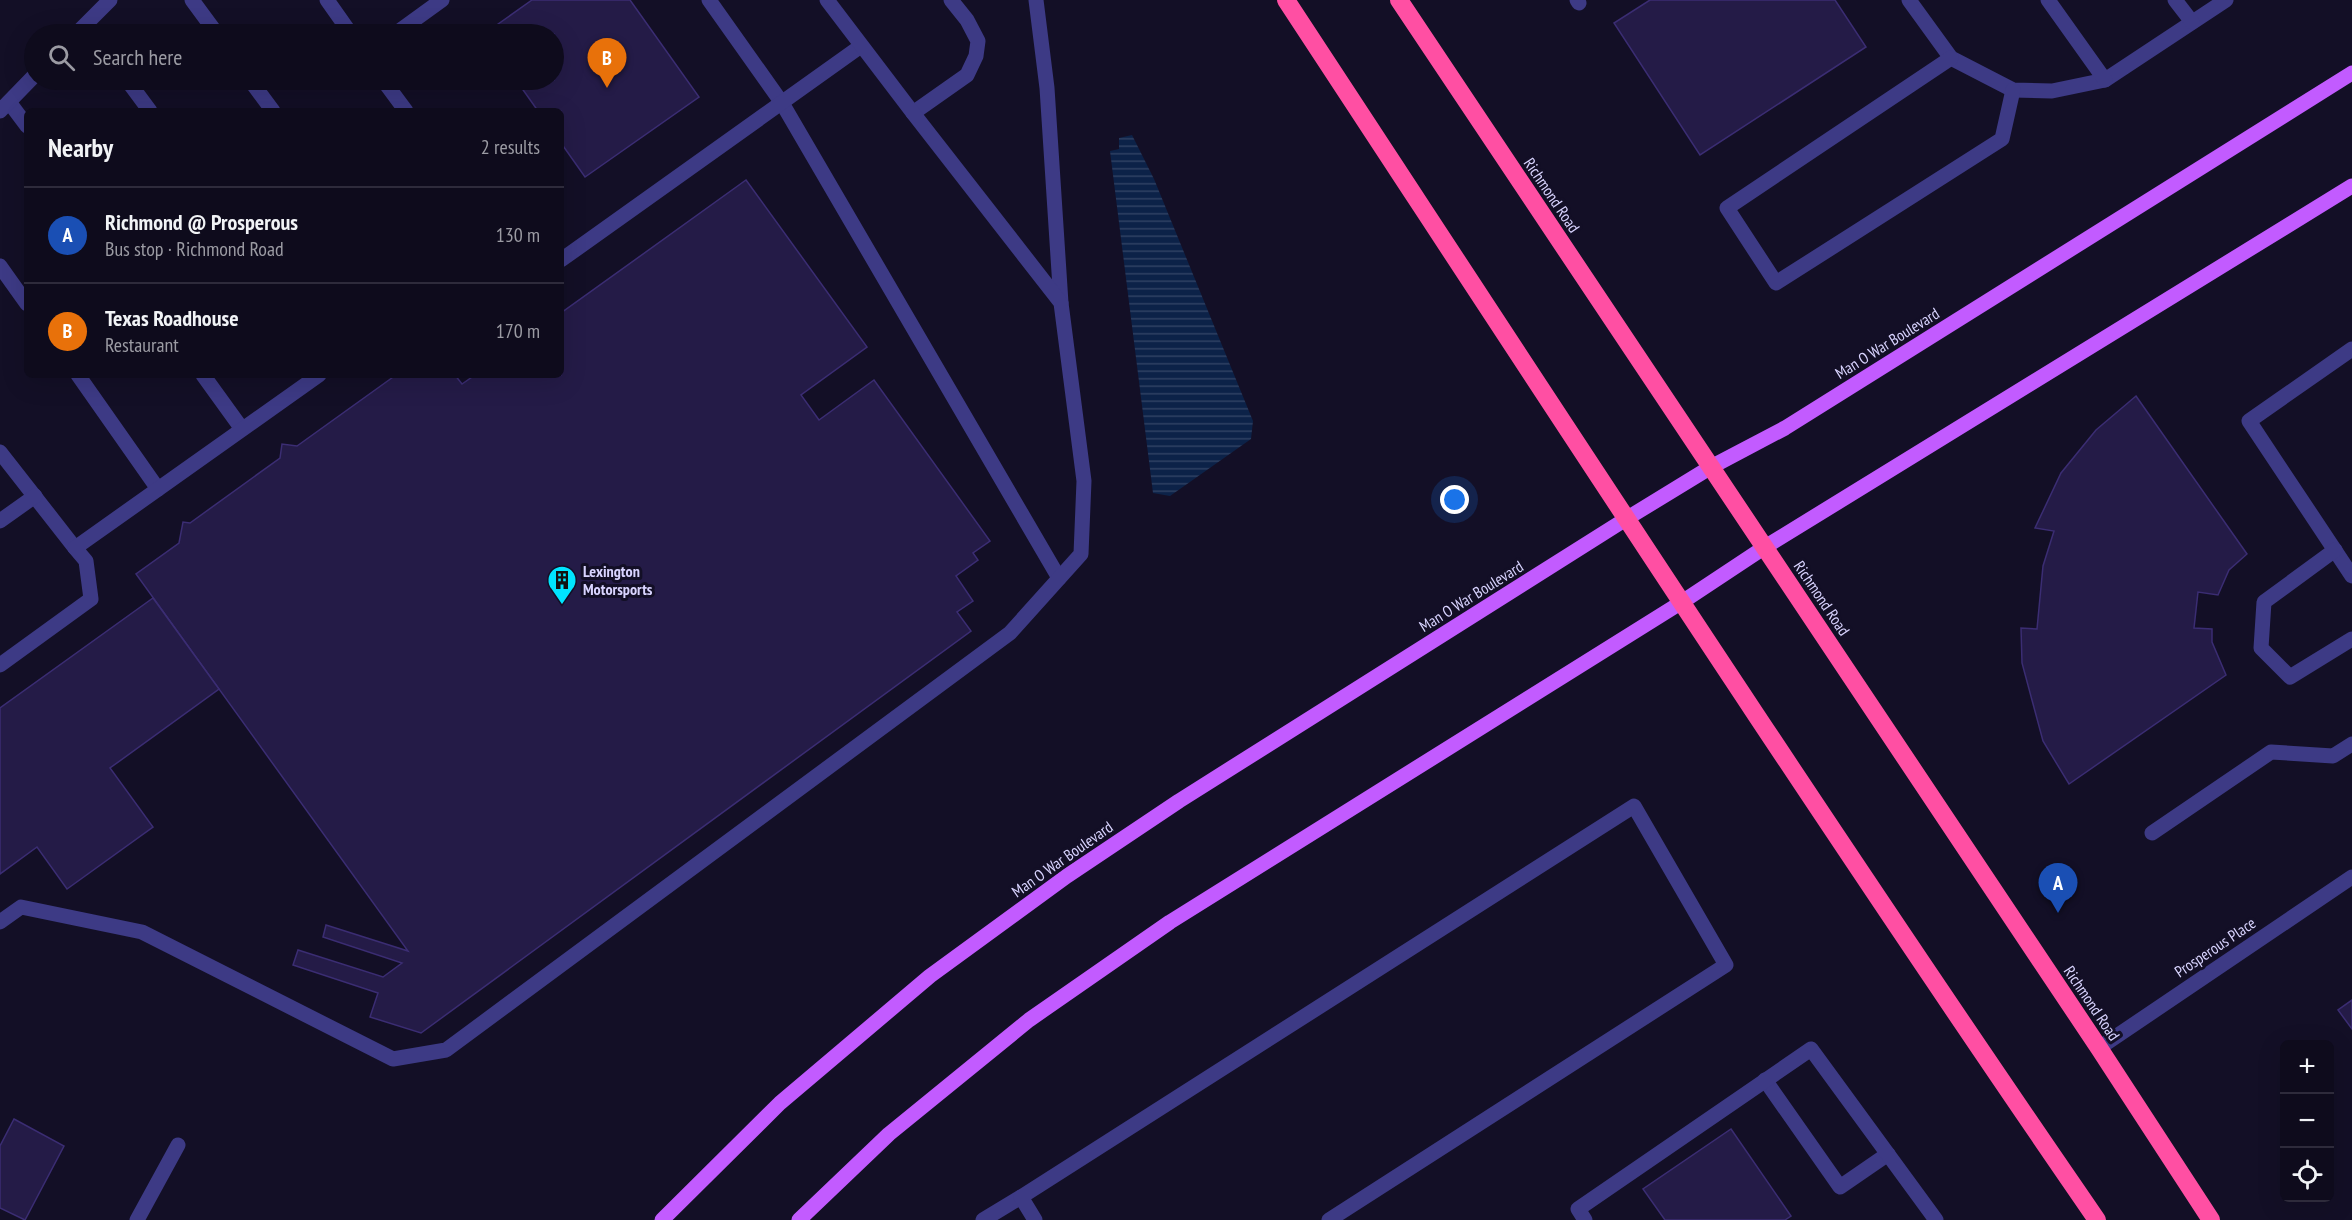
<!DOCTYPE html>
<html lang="en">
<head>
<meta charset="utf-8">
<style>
  body { margin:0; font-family:"PT Sans Narrow",sans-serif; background:#171425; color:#f1f3f6 }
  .controls { position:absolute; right:18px; bottom:18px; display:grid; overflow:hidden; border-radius:9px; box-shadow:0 6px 24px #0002 }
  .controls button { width:54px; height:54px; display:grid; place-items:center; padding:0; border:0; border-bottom:2px solid #2e2b3b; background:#0e0b1c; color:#f1f3f6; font:30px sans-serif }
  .you { position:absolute; left:1455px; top:500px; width:21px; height:21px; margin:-15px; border:4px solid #fff; border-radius:50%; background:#1a73e8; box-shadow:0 0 0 9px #1a73e833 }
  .badge { display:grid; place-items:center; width:39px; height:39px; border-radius:50%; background:#00e5ff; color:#fff; font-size:20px; font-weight:700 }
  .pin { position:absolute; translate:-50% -50px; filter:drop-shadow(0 2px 3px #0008) }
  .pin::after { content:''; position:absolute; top:32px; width:21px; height:18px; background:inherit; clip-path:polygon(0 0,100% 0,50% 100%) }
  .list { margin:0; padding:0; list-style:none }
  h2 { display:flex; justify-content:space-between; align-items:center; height:78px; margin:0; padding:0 24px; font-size:26px }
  h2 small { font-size:20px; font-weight:400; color:#9b9ba3 }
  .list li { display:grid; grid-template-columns:39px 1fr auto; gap:18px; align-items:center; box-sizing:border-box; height:96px; padding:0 24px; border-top:2px solid #2e2b3b }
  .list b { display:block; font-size:22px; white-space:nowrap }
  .list p { margin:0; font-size:20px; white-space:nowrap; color:#9b9ba3 }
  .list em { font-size:20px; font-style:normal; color:#9b9ba3 }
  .icon { flex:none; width:33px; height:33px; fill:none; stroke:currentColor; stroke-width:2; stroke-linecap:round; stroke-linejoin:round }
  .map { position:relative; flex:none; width:2352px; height:1220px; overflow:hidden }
  .search { position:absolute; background:#0e0b1c; box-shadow:0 6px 24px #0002; left:24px; top:24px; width:540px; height:66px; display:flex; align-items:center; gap:15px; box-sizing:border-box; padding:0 21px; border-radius:33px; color:#9b9ba3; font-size:22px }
  .panel { position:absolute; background:#0e0b1c; box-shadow:0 6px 24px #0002; left:24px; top:108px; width:540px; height:270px; border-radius:9px }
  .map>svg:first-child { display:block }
</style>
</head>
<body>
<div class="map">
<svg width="2352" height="1220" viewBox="0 0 2352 1220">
  <defs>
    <pattern id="water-rules" width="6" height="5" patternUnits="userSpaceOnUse" patternTransform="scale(1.5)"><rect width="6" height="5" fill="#0c2248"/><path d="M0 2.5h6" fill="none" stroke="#2f4163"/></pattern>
  </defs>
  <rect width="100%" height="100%" fill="#130f26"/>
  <path fill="url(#water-rules)" d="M1132,135l22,44 99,242 -2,18 -81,57 -17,-3 -43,-342 9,-2v-11z"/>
  <g fill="#241b47" stroke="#3b2d73" stroke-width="1.5">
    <path d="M532,0h98l69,97 -114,80 -24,-34v-32h-23l-22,-31h38v-46h-70z"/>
    <path d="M1650,0h185l31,47 -166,108 -86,-132z"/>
    <path d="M746,180l121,167 -66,48 18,25 55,-40 116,161 -17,12 5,7 -22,16 17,25 -16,11 14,19 -550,402 -51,-16 8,-24 -85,-28 5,-15 85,27 19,-14 -79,-26 3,-12 82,26 -272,-377 43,-31 4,-21 7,1 90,-65 2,-14 15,2 99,-71h59l7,9 13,-9h86v-62z"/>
    <path d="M2136,396l111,158 -18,16 -11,25 -20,-3 -4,36 18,1v13l14,33 -157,109 -26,-43 -21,-78 -1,-35 16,1 6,-63 11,-35 -19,-3 26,-55 35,-43z"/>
    <path d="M153,598l66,91 -109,79 43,59 -86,62 -30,-42 -37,27v-166z"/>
    <path d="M2352,1000v29l-14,-19z"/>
    <path d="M14,1119l50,27 -39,74 -25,-12v-62z"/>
    <path d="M1731,1129l60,87 -6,4h-120l-22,-31z"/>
  </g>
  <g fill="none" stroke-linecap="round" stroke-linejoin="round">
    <g stroke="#3d3a85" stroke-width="15">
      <path d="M192,0l25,34"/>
      <path d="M327,0l24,34"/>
      <path d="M709,0l73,103 277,475"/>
      <path d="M1036,0l11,88 14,215"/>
      <path d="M1577,0l2,3"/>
      <path d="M1909,0l42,58 62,32 39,1 53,-11 121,-80"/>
      <path d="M2048,0l57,80"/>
      <path d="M2175,0l17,22"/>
      <path d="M76,34l34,-34"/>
      <path d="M395,34l47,-34"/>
      <path d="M1951,58l-224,150 49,75 226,-144 11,-49"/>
      <path d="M127,80l23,31"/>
      <path d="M250,80l23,31"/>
      <path d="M383,80l23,31"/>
      <path d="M9,102l18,24"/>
      <path d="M0,111l34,-35"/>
      <path d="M913,113l54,-38 9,-19 2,-15 -11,-21 -16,-20"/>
      <path d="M561,260l300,-214"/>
      <path d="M0,266l27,38"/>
      <path d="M2352,349l-103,72 103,155"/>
      <path d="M78,375l80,114"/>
      <path d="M203,375l39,54"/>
      <path d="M0,452l75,96"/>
      <path d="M0,521l35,-25"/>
      <path d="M2335,550l-71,52 -3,46 29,29 62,-38"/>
      <path d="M0,665l91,-66 -5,-38 -11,-13 244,-173"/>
      <path d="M2152,833l119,-81 62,4 19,-12"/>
      <path d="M0,922l21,-15 121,25 251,127 53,-9 564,-417 71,-79 3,-73 -23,-178 -148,-190 -86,-113"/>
      <path d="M2099,1048l253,-171"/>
      <path d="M1765,1080l75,107 48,-33"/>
      <path d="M137,1220l41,-75"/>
      <path d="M983,1220l38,-23"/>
      <path d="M1035,1220l-14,-23 613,-391 92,159 -397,255"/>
      <path d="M1585,1220l-7,-11 233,-160 125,171"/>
    </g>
    <g stroke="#c25bff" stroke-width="15">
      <path d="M662,1220l118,-117 150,-127 137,-100 112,-75 447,-282 85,-52 74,-39 567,-355"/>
      <path d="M799,1220l90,-86 140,-114 141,-98 512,-320 83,-55 587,-361"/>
    </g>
    <g stroke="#ff4fa3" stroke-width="18">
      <path d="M1286,0c268,408 534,818 811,1220"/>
      <path d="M1399,0l700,1048 112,172"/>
    </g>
  </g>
  <defs>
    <g id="building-pin" transform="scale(1.5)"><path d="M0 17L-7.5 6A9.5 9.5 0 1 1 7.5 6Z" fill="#00e5ff" stroke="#130f26"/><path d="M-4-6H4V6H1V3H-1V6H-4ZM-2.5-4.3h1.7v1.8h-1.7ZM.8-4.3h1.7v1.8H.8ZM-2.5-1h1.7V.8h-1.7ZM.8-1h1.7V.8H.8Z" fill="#111"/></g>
  </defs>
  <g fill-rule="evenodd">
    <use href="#building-pin" x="562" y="580"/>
  </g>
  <g text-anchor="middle" stroke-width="6" stroke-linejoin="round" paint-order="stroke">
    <g font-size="16" fill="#d9d4ff" stroke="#130f26">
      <text transform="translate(1552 195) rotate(56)" y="6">Richmond Road</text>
      <text transform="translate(1887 343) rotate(-32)" y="6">Man O War Boulevard</text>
      <text transform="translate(1471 596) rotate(-32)" y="6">Man O War Boulevard</text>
      <text transform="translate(1822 598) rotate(56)" y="6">Richmond Road</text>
      <text transform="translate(1062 859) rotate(-35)" y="6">Man O War Boulevard</text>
      <text transform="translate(2215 947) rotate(-34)" y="6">Prosperous Place</text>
      <text transform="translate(2092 1003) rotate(56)" y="6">Richmond Road</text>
    </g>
    <g font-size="16" font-weight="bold" fill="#d9d4ff" stroke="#130f26" text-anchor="start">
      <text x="583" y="577">Lexington<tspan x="583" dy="18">Motorsports</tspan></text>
    </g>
  </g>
</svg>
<div class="controls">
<button>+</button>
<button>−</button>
<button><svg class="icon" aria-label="locate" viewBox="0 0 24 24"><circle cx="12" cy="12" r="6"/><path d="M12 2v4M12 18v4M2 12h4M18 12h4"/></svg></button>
</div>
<div class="you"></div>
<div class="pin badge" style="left:2058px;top:913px;background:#1a4fb4">A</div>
<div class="pin badge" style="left:607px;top:88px;background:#e8710a">B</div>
<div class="search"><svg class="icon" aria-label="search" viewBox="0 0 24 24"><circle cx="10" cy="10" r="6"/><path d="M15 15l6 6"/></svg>Search here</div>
<section class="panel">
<h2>Nearby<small>2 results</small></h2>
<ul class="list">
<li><span class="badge" style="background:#1a4fb4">A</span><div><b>Richmond @ Prosperous</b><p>Bus stop · Richmond Road</p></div><em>130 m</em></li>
<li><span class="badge" style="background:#e8710a">B</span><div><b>Texas Roadhouse</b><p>Restaurant</p></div><em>170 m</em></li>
</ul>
</section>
</div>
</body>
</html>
